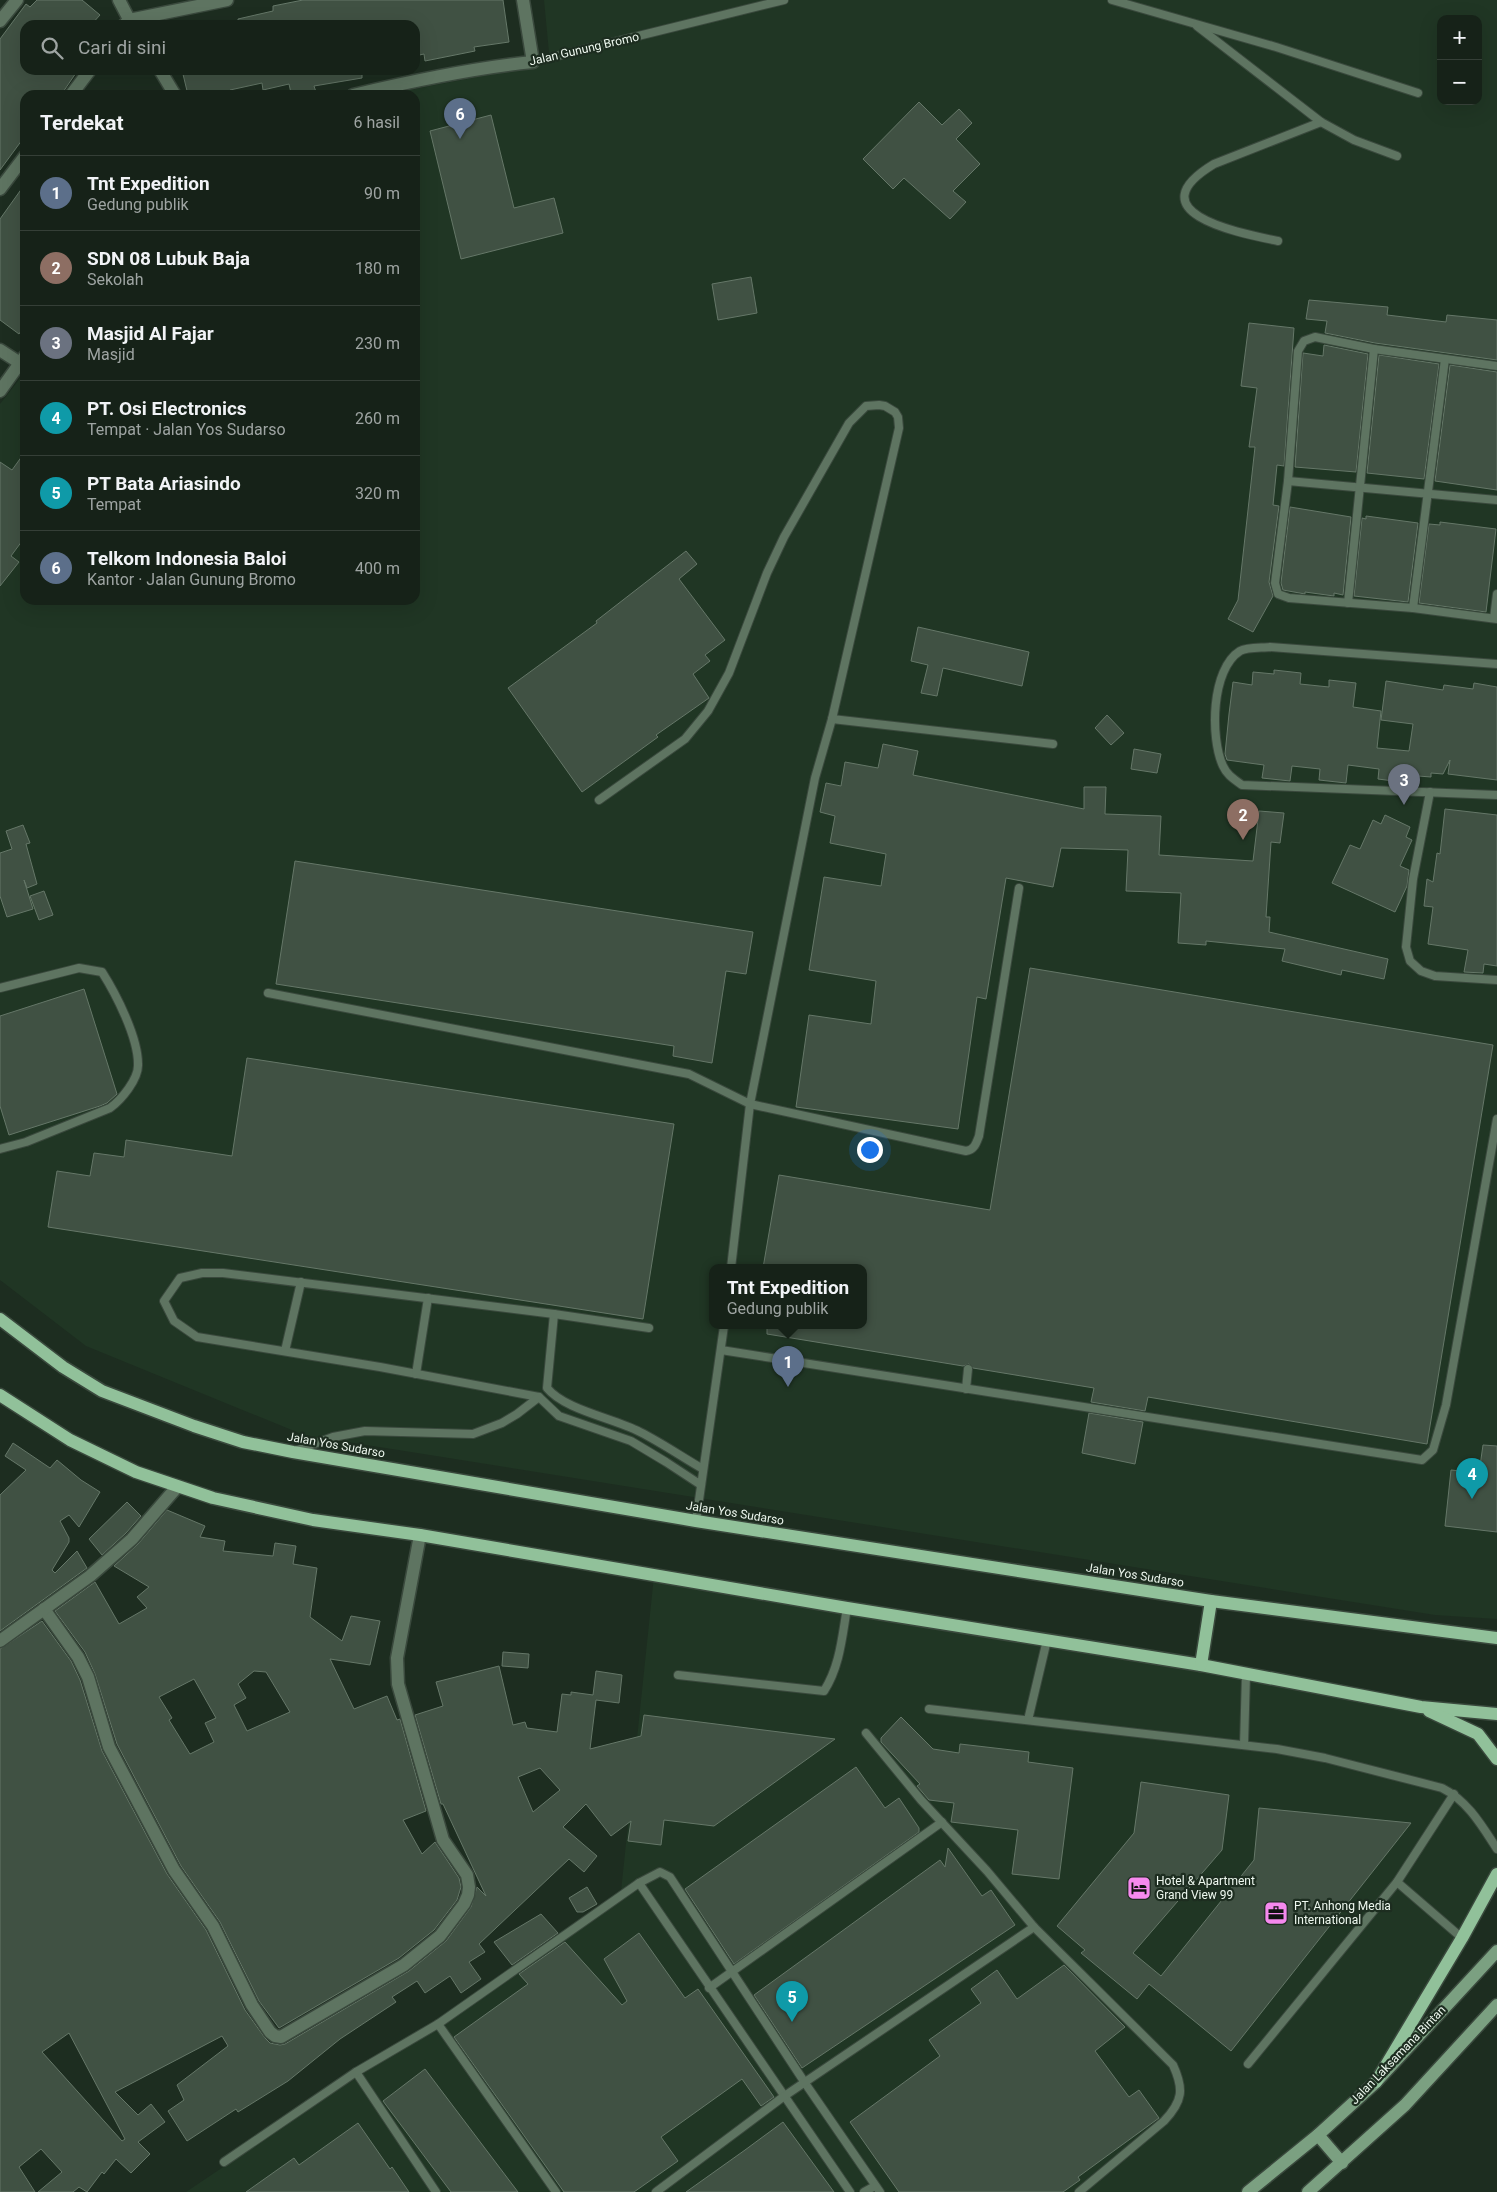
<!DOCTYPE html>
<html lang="id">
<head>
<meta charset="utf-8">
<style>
  body { margin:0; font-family:Roboto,sans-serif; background:#1f2a21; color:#f1f3f6 }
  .controls { position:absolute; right:15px; top:15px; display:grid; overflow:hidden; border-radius:10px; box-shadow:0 5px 20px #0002 }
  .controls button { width:45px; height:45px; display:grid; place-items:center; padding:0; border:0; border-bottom:1px solid #353f37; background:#162218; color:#f1f3f6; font:25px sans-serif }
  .you { position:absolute; left:869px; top:1149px; width:18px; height:18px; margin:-12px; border:4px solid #fff; border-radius:50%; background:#1a73e8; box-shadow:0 0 0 8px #1a73e833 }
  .badge { display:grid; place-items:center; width:32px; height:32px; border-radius:50%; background:#8c9099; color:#fff; font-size:16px; font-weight:700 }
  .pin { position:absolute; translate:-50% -41px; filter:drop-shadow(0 1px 2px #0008) }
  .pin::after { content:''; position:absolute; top:26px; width:18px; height:15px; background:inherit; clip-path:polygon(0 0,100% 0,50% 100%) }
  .popup { position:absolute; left:709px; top:1264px; width:158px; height:65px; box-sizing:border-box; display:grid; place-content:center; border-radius:10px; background:#162218; filter:drop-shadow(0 1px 4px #0005); font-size:16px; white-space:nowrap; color:#9ea4a2 }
  .popup b { font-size:19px; color:#f1f3f6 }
  .popup::after { content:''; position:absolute; left:50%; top:100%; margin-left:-10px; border:10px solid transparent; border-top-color:#162218 }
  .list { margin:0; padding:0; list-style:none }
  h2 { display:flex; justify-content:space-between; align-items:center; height:65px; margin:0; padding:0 20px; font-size:21px }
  h2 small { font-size:16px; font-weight:400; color:#9ea4a2 }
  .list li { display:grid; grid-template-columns:32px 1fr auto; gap:15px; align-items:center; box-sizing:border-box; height:75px; padding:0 20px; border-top:1px solid #353f37 }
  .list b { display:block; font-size:19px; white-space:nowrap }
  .list p { margin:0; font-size:16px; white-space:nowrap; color:#9ea4a2 }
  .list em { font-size:16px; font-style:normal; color:#9ea4a2 }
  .icon { flex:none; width:28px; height:28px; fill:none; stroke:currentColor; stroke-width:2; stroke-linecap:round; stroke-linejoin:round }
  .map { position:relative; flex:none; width:1497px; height:2192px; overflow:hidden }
  .search { position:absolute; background:#162218; box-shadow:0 5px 20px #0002; left:20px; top:20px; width:400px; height:55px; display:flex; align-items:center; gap:12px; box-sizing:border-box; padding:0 18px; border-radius:15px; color:#9ea4a2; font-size:19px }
  .panel { position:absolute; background:#162218; box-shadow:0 5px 20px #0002; left:20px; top:90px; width:400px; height:515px; border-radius:15px }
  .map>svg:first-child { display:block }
</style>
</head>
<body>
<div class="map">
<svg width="1497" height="2192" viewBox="0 0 1497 2192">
  <rect width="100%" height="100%" fill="#1d2d20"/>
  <g fill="#203624" fill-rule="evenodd">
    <path d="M544,0h953v1619l-62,-4 -1131,-180 -218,-89 -86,-66v-876l25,-32v228h390v-505h-32l167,-32zM1441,19h37v82h-37zM713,1268h150v58h-150z"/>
    <path d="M654,1576l767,131 55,29 21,31v101l-121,214 -128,110h-1062l434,-291z"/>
  </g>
  <g fill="#405143" stroke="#657768" fill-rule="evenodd">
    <path d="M37,0h45l18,15 -9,10h-66v45h53l-17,25h-36v41l-25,34v-131l26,-35 4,3z"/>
    <path d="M303,0h200l6,42 -35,5 1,4 -50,10 -1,-7 -9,2v-31h-177v-6l35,-8v-5z"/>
    <path d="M182,70h180v8l-48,8 2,6 -25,1 -2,-9 -26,6 -1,-7 -32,7 1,5h-43z"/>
    <path d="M919,102l23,23 17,-16 13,14 -16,16 24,25 -27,27 13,11 -16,17 -46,-41 -11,11 -30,-30z"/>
    <path d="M491,115l23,93 40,-10 9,35 -102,26 -31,-128z"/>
    <path d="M25,184v141l-6,9 -19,-14v-101z"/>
    <path d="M751,277l6,36 -39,7 -6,-36z"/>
    <path d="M1309,300l79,7 -1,8 59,7 1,-7 50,5v40l-122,-17 -50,-10 2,-12 -21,-2z"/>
    <path d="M1249,323l45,5 -10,138 -7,-1 -4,40 6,1 -10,76 4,14 -20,36 -25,-13 10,-19 17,-153h-6l8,-59 -16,-2z"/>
    <path d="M1324,345l44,9 -12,118 -61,-5 8,-114 20,3z"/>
    <path d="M1379,355l60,9 -15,115 -57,-6z"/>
    <path d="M1450,365l47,7v118l-62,-9z"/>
    <path d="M25,452v85l-14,19 8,6 -19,24v-124l12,8z"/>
    <path d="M1290,507l61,10 -8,78 -9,-2v3l-29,-4v2l-22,-4 -2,-7z"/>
    <path d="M1366,516l52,7 -10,79 -54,-6 8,-78 4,1z"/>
    <path d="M1440,522l56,7 -10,83 -67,-9 10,-79 11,1z"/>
    <path d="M686,551l11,13 -18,15 46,61 -20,15 5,6 -17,13 16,24 -53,37 2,2 -76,55 -74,-104 89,-65 -1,-2z"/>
    <path d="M918,627l111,25 -7,34 -79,-18 -6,28 -16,-3 7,-28 -17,-4z"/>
    <path d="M1274,670l27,3 -1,11 29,3v-7l27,3 -3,24 28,4 -4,37 32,3 4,-27 -32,-4 5,-39 57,9 1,-5 29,4 1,-6 23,4v93l-49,-6 2,-14 -7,14 -12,-1v4l-13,-1 -1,8 -39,-5 1,-10 -31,-4 -2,18 -27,-3 1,-11 -28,-3 -2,15 -28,-3 2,-13 -37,-5 -2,-6 4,-40 4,-32 19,3 1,-13 21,2z"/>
    <path d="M1107,715l17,18 -13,12 -16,-17z"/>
    <path d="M883,744l35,7 -5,24 171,34v-22h22l-1,27 56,2 -2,39 94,6 6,-50 25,2 -4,30 -9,-1 -5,75h4l-1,15 119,27 -4,20 -42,-9 -1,5 -59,-14 3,-12 -79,-8v4l-28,-2 3,-50 -55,-2 2,-41 -67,-2 -8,39 -47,-9 -20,121 -9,-2 -19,132 -162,-22 13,-92 62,9 5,-43 -67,-11 15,-93 57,9 5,-32 -56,-11 5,-27 -15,-4 6,-29 15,3 4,-24 33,6z"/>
    <path d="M1134,749l27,5 -4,19 -26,-4z"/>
    <path d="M1445,809l52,6v151l-13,-2 -1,9 -19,-1 4,-22 -40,-6 5,-37 -9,-1 3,-27 6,3 4,-29 3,1z"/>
    <path d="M1385,815l25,12 -4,10 6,3 -12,26 9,4 -2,16 -12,26 -63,-29 18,-38 10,4 13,-29 8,4z"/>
    <path d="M23,825l7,18 -4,1 11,40 -10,4 -3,-8 9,29 -26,8 -7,-21v-43l12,-4 -6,-18z"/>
    <path d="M295,861l458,71 -7,42 -20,-3 -14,92 -39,-7 1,-10 -398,-62z"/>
    <path d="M44,891l9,24 -14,5 -9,-24z"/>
    <path d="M1030,968l463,77 -66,399 -279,-47 -3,14 -54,-9 3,-14 -121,-20 -4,-4 -6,2 -196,-32v-8h96v-58h-100l16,-93 211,35z"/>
    <path d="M84,989l33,105 -10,9 -7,3 -91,29 -9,-29v-90z"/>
    <path d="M247,1058l427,66 -31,195 -595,-92 9,-56 33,5 4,-23 30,4 2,-17 106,16z"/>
    <path d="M1089,1413l54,9 -8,42 -53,-11z"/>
    <path d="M13,1443l37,25 7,-8 24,20 19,12 -21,35 -10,-12 -9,6 9,17v4l-17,28 3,3 22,-22 10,17 -87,63v-136l26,-25 -21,-14z"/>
    <path d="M1483,1445l14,1v86l-52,-6 6,-56 28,3z"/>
    <path d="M127,1502l14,14 -15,17 -24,22 -13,-16z"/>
    <path d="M167,1510l38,16 -5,11 25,4 -2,10 50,5 2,-13 21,3 -3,18 24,4 -7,49 32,24 9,-25 29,5 -10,44 -40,-6 24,50 33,-13 10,24 3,-1 26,92 -23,9 19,34 13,-12 24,36 2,9 -4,13 -23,30 -35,28 -120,70 -20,-27 -39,-79 -39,-56 -64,-122 -22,-70 -10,-22 -30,-41 40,-29 24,42 28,-16 -10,-11 12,-10 -35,-21 24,-22zM254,1671l12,1 24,40 -43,19 -13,-26 12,-7 -8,-14zM194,1679l22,39 -11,5 9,19 -24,12 -21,-34 3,-2 -13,-21z"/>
    <path d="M42,1621l29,40 9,19 22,71 65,123 39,56 39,80 20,28 5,5 10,2 5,-1 124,-73 37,-30 25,-34 6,-20 9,9 -43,-92h-2l-26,-89 28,-9 -7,-24 63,-16 14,59 12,-3 2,6 30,4 5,-38 9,1v-3l22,3 3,-24 26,4 -3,28 -23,-3 -6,49 51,-13 3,-21 191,24 -121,87 -50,-6 -3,25 -33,-4 3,-20 -20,15 -25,-32 -23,23 34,29 -13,16 -15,-13 -90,85 6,8 -16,10 12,17 -20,14 -11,-17 -25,17 -8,-12 -25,16 4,5 -56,37 -52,42 -50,31 -2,-3 -49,32 -19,-30 16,-11 -7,-15 51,-39 -6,-10 -107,56 23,23 13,-11 14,18 -27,20 12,12 -19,19 -15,-14 -12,15 -2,-2 -15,20 -8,-5 -6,5h-35l24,-20 -21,-23 -22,18 16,25h-35v-543zM540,1768l20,22 -27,22 -15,-35zM69,2033l56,106 -3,2 -80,-89z"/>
    <path d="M503,1652l26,2 -1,14 -26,-2z"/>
    <path d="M901,1717l32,32 26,4 1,-9 69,8 -1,10 45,6 -14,111 -47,-5 6,-44 -67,-8 3,-19 -25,-3 -12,-14 3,-2 -39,-42v-4z"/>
    <path d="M856,1767l29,41 14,-10 20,30v4l-185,132 -49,-75z"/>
    <path d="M1141,1782l88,13 -7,55 -89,103 28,23 93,-116 5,-52 152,15 -180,228 -82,-67 -12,15 -56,-46 4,-3 -28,-24 77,-93z"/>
    <path d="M948,1848l34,48 9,-6 24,35 -213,143 -48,-73 186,-135 5,7z"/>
    <path d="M587,1887l10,17 -14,8h-6l-8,-14z"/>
    <path d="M541,1914l17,19 -46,32 -18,-23z"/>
    <path d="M639,1933l46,65 13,-9 76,108 -13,9 -19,-27 -81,58 17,24 -44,31h-70l-110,-155 74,-53 -9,-10 46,-32 57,63 5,-4 -23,-42z"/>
    <path d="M1064,1965l61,62 -30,24 34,46 10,-7 20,28 -81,59 2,3 -17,12h-164l-49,-70 90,-66 -11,-16 52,-37 -10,-14 26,-19 20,29z"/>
    <path d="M425,2069l93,123h-67l-68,-91z"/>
    <path d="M783,2122l51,70h-148l59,-42z"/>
    <path d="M358,2123l32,46 2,-2 17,25h-163l48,-34 5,7z"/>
  </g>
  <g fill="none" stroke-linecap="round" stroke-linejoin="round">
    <g stroke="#3a493d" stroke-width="10">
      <g id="service">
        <path d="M1112,0l164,47 142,46"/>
        <path d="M1197,26l124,96 33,18 43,16"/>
        <path d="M533,62l251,-62"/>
        <path d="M1278,241c-38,-8 -145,-28 -64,-77l107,-42"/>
        <path d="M1497,366l-123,-17 -59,-12 -11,4 -6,10 -10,130 -13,102 3,11 11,4 124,10 84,11"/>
        <path d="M1288,481l209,19"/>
        <path d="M1348,603l26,-254"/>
        <path d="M1413,608l32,-249"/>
        <path d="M1494,618l3,-24"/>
        <path d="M1497,664l-227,-17c-8,1 -23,0 -30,4 -29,18 -30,87 -17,115 4,9 11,13 19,19l255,10"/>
        <path d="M832,719l221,25"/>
        <path d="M1430,792l-17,87 -7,68 4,14 11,10 14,5 62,4"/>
        <path d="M599,800l86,-61 23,-28 21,-38 38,-100 17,-36 65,-114 17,-17 13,-1 6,1 10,6 3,5 1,11 -67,291 -17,59 -65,326 -19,164"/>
        <path d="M0,988l79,-20 23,4c14,22 36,65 36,92 1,15 -17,36 -28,44l-84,34 -26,7"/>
        <path d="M268,993l421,81 61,30 216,47c8,-1 10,-7 13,-15l40,-248"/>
        <path d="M554,1314l-7,74c18,22 66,30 93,44 22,11 42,25 63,37"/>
        <path d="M649,1328l-95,-14 -331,-41h-21l-22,5 -16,23 10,20 23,16 183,30 159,30 20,19 72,25 35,21 35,23"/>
        <path d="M721,1350l701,110 11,-10 13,-45 51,-286"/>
        <path d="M285,1351l16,-69"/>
        <path d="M416,1374l12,-76"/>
        <path d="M966,1389l2,-20"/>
        <path d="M295,1451l38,-14 32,-6 108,3 29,-11 15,-9 22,-17"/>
        <path d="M696,1521l28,-195"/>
        <path d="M678,1675l146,16c16,-25 18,-54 23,-83"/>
        <path d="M929,1709l348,40 48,9 117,30c26,13 40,38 55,61"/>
        <path d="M1028,1720l19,-80"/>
        <path d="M866,1733l55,67 66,71 47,56 139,138c11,24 10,36 -9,56l-85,71"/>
        <path d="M1244,1745l2,-71"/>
        <path d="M1397,1882l65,56"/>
        <path d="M639,1883l211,309"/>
        <path d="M709,1988l233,-166"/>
        <path d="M438,2024l118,168"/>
        <path d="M1248,2064l149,-182 57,-88"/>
        <path d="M356,2072l80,120"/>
        <path d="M224,2162l132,-90 82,-48 201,-141 21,-11 10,5 135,206 75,109"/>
        <path d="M656,2192l127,-95 251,-170"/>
        <path d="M864,2192l11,-6"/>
      </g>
    </g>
    <g stroke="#3a493d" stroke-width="15">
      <g id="minor">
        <path d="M119,0l13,25"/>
        <path d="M0,21l17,-21"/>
        <path d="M124,25l5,-5 98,-20"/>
        <path d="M160,70l15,25"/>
        <path d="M71,95l19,-25"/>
        <path d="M353,95c59,-14 119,-27 180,-33l-10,-62"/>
        <path d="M0,189l25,-33"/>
        <path d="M0,350l20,13"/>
        <path d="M0,391l25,-35"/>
        <path d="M44,1609l34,48 10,20 21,70 65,123 39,56 39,79 18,27 5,4 6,1 123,-72 36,-29 24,-32 4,-9 1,-8 -2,-12 -24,-35 -45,-156 -1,-26 23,-123"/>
        <path d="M0,1641l90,-65 42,-37 45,-52"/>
      </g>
    </g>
    <g stroke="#3a493d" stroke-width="15">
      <g id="secondary">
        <path d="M1318,2135l24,28"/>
        <path d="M1248,2192l70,-57 58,-53 121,-131"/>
        <path d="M1308,2192l97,-87 92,-100"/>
      </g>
    </g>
    <g stroke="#3a493d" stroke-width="15">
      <g id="primary">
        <path d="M0,1319l63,48 39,24 92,35 49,16 50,10 403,69 515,80 286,37"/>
        <path d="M0,1395l70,45 66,32 77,26 100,22 107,15 427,73 354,57 220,42 76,7"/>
        <path d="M1201,1665l10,-64"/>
        <path d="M1429,1711l49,23 19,25"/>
        <path d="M1376,2082l86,-144 35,-64"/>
      </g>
    </g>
    <use href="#service" stroke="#5e7461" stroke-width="8"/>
    <use href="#minor" stroke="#5e7461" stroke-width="12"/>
    <use href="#secondary" stroke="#7ba081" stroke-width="12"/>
    <use href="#primary" stroke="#91c19a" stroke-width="12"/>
  </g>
  <defs>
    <g id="hotel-square" transform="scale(1.25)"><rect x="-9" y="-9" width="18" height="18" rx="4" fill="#f689ee" stroke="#1d2d20"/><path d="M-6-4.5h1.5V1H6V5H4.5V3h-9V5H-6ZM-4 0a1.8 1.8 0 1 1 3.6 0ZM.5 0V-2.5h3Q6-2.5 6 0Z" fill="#111"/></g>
    <g id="office-square" transform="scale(1.25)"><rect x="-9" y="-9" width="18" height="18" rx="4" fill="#f689ee" stroke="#1d2d20"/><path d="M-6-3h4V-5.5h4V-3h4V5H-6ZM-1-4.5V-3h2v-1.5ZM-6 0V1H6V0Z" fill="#111"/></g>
  </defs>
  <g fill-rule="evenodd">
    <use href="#hotel-square" x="1139" y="1888"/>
    <use href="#office-square" x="1276" y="1913"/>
  </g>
  <g text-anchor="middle" stroke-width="4.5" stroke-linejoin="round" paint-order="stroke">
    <g font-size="12" fill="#eef8ef" stroke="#1d2d20">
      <text transform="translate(584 49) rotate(-13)" y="4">Jalan Gunung Bromo</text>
      <text transform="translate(336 1445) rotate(10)" y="4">Jalan Yos Sudarso</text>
      <text transform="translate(735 1513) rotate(9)" y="4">Jalan Yos Sudarso</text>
      <text transform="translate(1135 1575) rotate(9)" y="4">Jalan Yos Sudarso</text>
      <text transform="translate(1398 2055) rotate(-46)" y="4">Jalan Laksamana Bintan</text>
    </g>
    <g font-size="12" fill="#eef8ef" stroke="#1d2d20" text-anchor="start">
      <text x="1156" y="1885">Hotel &amp; Apartment<tspan x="1156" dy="14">Grand View 99</tspan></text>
      <text x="1294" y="1910">PT. Anhong Media<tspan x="1294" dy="14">International</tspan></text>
    </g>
  </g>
</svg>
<div class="controls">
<button>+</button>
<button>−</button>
</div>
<div class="you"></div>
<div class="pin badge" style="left:788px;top:1387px;background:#5c6f8a">1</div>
<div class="popup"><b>Tnt Expedition</b>Gedung publik</div>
<div class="pin badge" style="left:1243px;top:840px;background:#8d6e63">2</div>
<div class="pin badge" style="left:1404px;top:805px;background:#6b7280">3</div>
<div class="pin badge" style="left:1472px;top:1499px;background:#0f9aa8">4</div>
<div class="pin badge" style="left:792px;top:2022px;background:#0f9aa8">5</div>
<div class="pin badge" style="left:460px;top:139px;background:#5c6f8a">6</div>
<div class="search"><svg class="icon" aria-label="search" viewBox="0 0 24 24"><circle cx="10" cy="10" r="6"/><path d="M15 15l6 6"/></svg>Cari di sini</div>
<section class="panel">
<h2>Terdekat<small>6 hasil</small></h2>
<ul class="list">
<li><span class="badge" style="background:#5c6f8a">1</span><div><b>Tnt Expedition</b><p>Gedung publik</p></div><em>90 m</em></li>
<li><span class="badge" style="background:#8d6e63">2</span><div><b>SDN 08 Lubuk Baja</b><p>Sekolah</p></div><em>180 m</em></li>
<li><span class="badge" style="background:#6b7280">3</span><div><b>Masjid Al Fajar</b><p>Masjid</p></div><em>230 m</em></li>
<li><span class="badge" style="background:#0f9aa8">4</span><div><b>PT. Osi Electronics</b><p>Tempat · Jalan Yos Sudarso</p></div><em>260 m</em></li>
<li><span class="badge" style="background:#0f9aa8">5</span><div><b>PT Bata Ariasindo</b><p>Tempat</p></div><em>320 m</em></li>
<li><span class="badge" style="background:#5c6f8a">6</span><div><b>Telkom Indonesia Baloi</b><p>Kantor · Jalan Gunung Bromo</p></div><em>400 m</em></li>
</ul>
</section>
</div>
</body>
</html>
